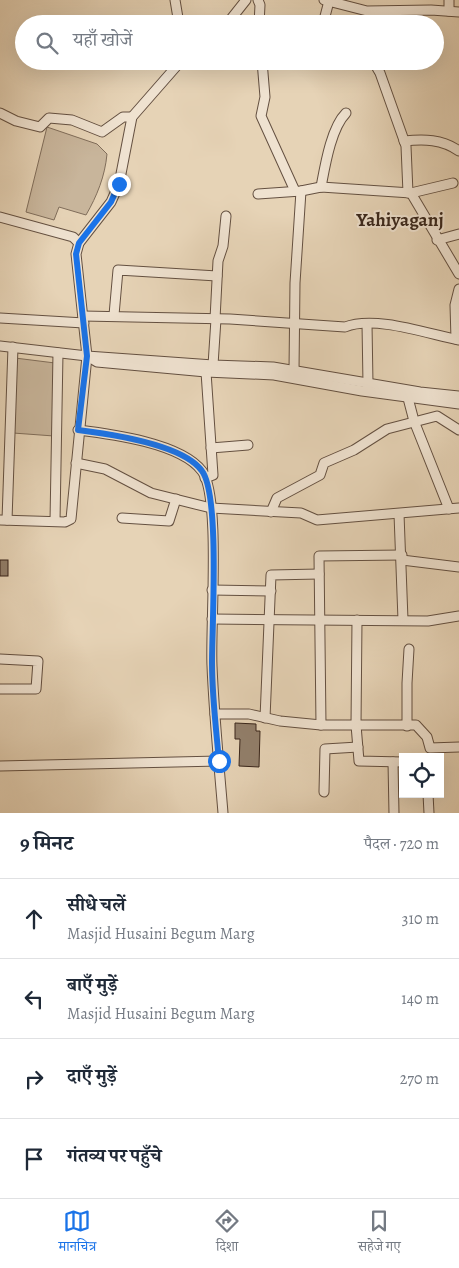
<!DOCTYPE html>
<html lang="hi">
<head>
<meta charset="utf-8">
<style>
  body { margin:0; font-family:Alegreya,"Noto Serif Devanagari",serif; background:#f2f2f3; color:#1f2937 }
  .controls { position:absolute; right:15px; bottom:15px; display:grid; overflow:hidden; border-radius:0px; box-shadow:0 5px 20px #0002 }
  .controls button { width:45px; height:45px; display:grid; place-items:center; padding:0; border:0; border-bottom:1px solid #e0e1e3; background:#fff; color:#1f2937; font:25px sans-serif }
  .stop { position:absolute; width:15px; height:15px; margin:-11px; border:4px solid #1a73e8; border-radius:50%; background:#fff }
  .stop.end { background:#1a73e8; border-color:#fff; box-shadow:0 1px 5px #0008 }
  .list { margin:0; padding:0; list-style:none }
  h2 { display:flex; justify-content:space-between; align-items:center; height:65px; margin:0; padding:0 20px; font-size:21px }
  h2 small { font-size:16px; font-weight:400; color:#747a83 }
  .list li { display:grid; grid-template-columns:32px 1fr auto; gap:15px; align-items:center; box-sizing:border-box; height:80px; padding:0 20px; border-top:1px solid #e0e1e3 }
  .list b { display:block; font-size:19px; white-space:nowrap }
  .list p { margin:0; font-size:16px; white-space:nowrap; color:#747a83 }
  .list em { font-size:16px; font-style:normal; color:#747a83 }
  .icon { flex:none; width:28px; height:28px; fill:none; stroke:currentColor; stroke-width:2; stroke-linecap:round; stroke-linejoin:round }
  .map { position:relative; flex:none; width:459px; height:813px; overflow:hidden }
  .search { position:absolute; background:#fff; box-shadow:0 5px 20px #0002; left:15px; right:15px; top:15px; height:55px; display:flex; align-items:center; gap:12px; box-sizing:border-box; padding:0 18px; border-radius:28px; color:#747a83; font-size:19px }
  .sheet { height:385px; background:#fff }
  nav { display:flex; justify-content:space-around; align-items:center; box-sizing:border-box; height:70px; border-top:1px solid #e0e1e3; background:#fff; font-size:14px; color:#747a83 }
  nav a { display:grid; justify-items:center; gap:2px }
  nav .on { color:#1a73e8 }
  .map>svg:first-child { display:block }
</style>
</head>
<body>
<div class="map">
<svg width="459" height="813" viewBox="0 0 459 813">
  <rect width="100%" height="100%" fill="#e6d3b6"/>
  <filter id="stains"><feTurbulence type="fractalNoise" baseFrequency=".004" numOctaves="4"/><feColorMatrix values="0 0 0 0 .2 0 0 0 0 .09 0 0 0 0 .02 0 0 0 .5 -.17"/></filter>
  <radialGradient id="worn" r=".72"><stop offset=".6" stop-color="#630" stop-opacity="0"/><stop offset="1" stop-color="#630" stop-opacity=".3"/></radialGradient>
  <g fill="#c8b59b" stroke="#806d5a">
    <path d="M47,127l50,17 10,10c-2,22 -10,42 -21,61l-27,-8 -5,13 -28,-8z"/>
    <path d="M15,358l40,5 -1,73 -41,-3z"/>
  </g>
  <g fill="#927f6b" stroke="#38251a">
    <rect x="0" y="560" width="8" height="16"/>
    <path d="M235,723l21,1v7h4l-1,36 -20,-1 1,-27h-5z"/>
  </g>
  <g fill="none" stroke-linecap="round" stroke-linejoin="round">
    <g stroke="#645041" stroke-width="11">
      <g id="minor">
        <path d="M175,0l4,24"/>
        <path d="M258,0l2,5 -1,19"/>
        <path d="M324,0l43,11 64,-1 28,2"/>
        <path d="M449,0v11"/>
        <path d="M227,24l19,-24"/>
        <path d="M323,24l6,-23"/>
        <path d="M262,61l3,36 -4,19 34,75"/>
        <path d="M373,61l7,12 26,73 2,47"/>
        <path d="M0,113l16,8 24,6 9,-9 23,2 30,12 21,-15h9"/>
        <path d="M404,141c20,-2 38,-2 55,10"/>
        <path d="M321,187c4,-21 10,-59 25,-74"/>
        <path d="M411,193l48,81"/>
        <path d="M258,194l43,-3 20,-4 90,6 42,-10"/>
        <path d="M0,217l73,20 6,6"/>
        <path d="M437,240l22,-6"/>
        <path d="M114,315l4,-45 99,6"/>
        <path d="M83,316l147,3 115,8c30,-12 83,7 114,13"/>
        <path d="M0,318l84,5"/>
        <path d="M215,319l3,-58 5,-15 3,-30"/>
        <path d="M367,324l1,60"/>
        <path d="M456,339l-1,-34 4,-16"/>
        <path d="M0,346l87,10 126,9 60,2 147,25 39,4"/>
        <path d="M87,356l10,6 109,10 68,3 88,16 97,13"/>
        <path d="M213,365l3,-46"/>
        <path d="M294,370l1,-87 6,-92"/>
        <path d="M408,398l6,23 35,88"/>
        <path d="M78,430c33,4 103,13 124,41 19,25 8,157 10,195 2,49 7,98 11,147"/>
        <path d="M211,448l37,-3"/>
        <path d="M76,463l29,6 46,24 60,15 90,5 16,7 142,-12"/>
        <path d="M205,478l8,-3 -7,-103"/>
        <path d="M271,512l6,-14 43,-23 4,-12 30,-13 33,-21 50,-13 22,14"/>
        <path d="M399,514l4,106"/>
        <path d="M122,518l47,3 7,-22"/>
        <path d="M0,520l65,2 6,-3 16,-163 -11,-102 3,-11 32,-41 8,-18 13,-67 49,-56"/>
        <path d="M7,520l6,-173"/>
        <path d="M55,521l3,-168"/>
        <path d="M402,560l57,7"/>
        <path d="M212,590l59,1"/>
        <path d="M212,619l216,2 31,-5"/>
        <path d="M357,620l-1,105 3,36 44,1"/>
        <path d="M0,659l38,2 -2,28h-36"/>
        <path d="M215,714h34l31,7 41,4h95l11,12 3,11 29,-1"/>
        <path d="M265,718l6,-143 48,-1"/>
        <path d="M321,725l-2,-169 83,-1"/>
        <path d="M407,726v-43l2,-34"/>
        <path d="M393,762l1,51"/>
        <path d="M0,766l219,-5"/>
        <path d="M324,792l1,-43 33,-2"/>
        <path d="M428,794l1,19"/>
      </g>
    </g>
    <use href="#minor" stroke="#efe2d0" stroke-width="9"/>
  </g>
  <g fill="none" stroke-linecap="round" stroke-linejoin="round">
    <path stroke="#1a73e8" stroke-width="6" d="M119,184l-8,18 -32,41 -3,11 11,102 -9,74c32,4 105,14 124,41 18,24 10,155 10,192 0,32 4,65 7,98"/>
  </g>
  <g text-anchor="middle" stroke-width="4" stroke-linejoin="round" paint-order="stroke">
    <g font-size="19" font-weight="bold" fill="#38251a" stroke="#efe2d0">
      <text x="400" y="226">Yahiyaganj</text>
    </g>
  </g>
  <rect width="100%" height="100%" filter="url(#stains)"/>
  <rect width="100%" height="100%" fill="url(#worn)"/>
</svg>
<div class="controls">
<button><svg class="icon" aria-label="locate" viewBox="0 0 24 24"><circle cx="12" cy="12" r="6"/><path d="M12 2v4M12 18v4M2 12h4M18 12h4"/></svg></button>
</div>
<div class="stop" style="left:219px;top:761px"></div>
<div class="stop end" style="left:119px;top:184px"></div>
<div class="search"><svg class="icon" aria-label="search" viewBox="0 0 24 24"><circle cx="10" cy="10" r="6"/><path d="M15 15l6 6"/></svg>यहाँ खोजें</div>
</div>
<section class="sheet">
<h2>9 मिनट<small>पैदल · 720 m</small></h2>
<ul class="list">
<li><svg class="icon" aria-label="ahead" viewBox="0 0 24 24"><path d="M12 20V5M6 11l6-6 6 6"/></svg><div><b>सीधे चलें</b><p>Masjid Husaini Begum Marg</p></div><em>310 m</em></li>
<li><svg class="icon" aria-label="left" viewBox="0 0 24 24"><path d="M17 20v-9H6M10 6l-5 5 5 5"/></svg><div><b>बाएँ मुड़ें</b><p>Masjid Husaini Begum Marg</p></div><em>140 m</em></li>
<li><svg class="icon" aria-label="right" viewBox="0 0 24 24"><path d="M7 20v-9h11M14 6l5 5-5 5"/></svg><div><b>दाएँ मुड़ें</b></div><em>270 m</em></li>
<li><svg class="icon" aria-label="arrive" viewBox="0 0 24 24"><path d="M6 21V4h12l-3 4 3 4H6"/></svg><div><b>गंतव्य पर पहुँचे</b></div></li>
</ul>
</section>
<nav>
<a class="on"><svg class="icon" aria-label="map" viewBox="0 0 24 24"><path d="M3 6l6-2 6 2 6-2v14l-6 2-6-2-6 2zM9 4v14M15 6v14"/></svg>मानचित्र</a>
<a><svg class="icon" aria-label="directions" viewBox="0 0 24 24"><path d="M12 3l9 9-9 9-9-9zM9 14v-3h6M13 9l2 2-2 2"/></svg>दिशा</a>
<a><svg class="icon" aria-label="saved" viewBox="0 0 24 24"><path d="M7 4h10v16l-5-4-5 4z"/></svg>सहेजे गए</a>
</nav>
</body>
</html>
